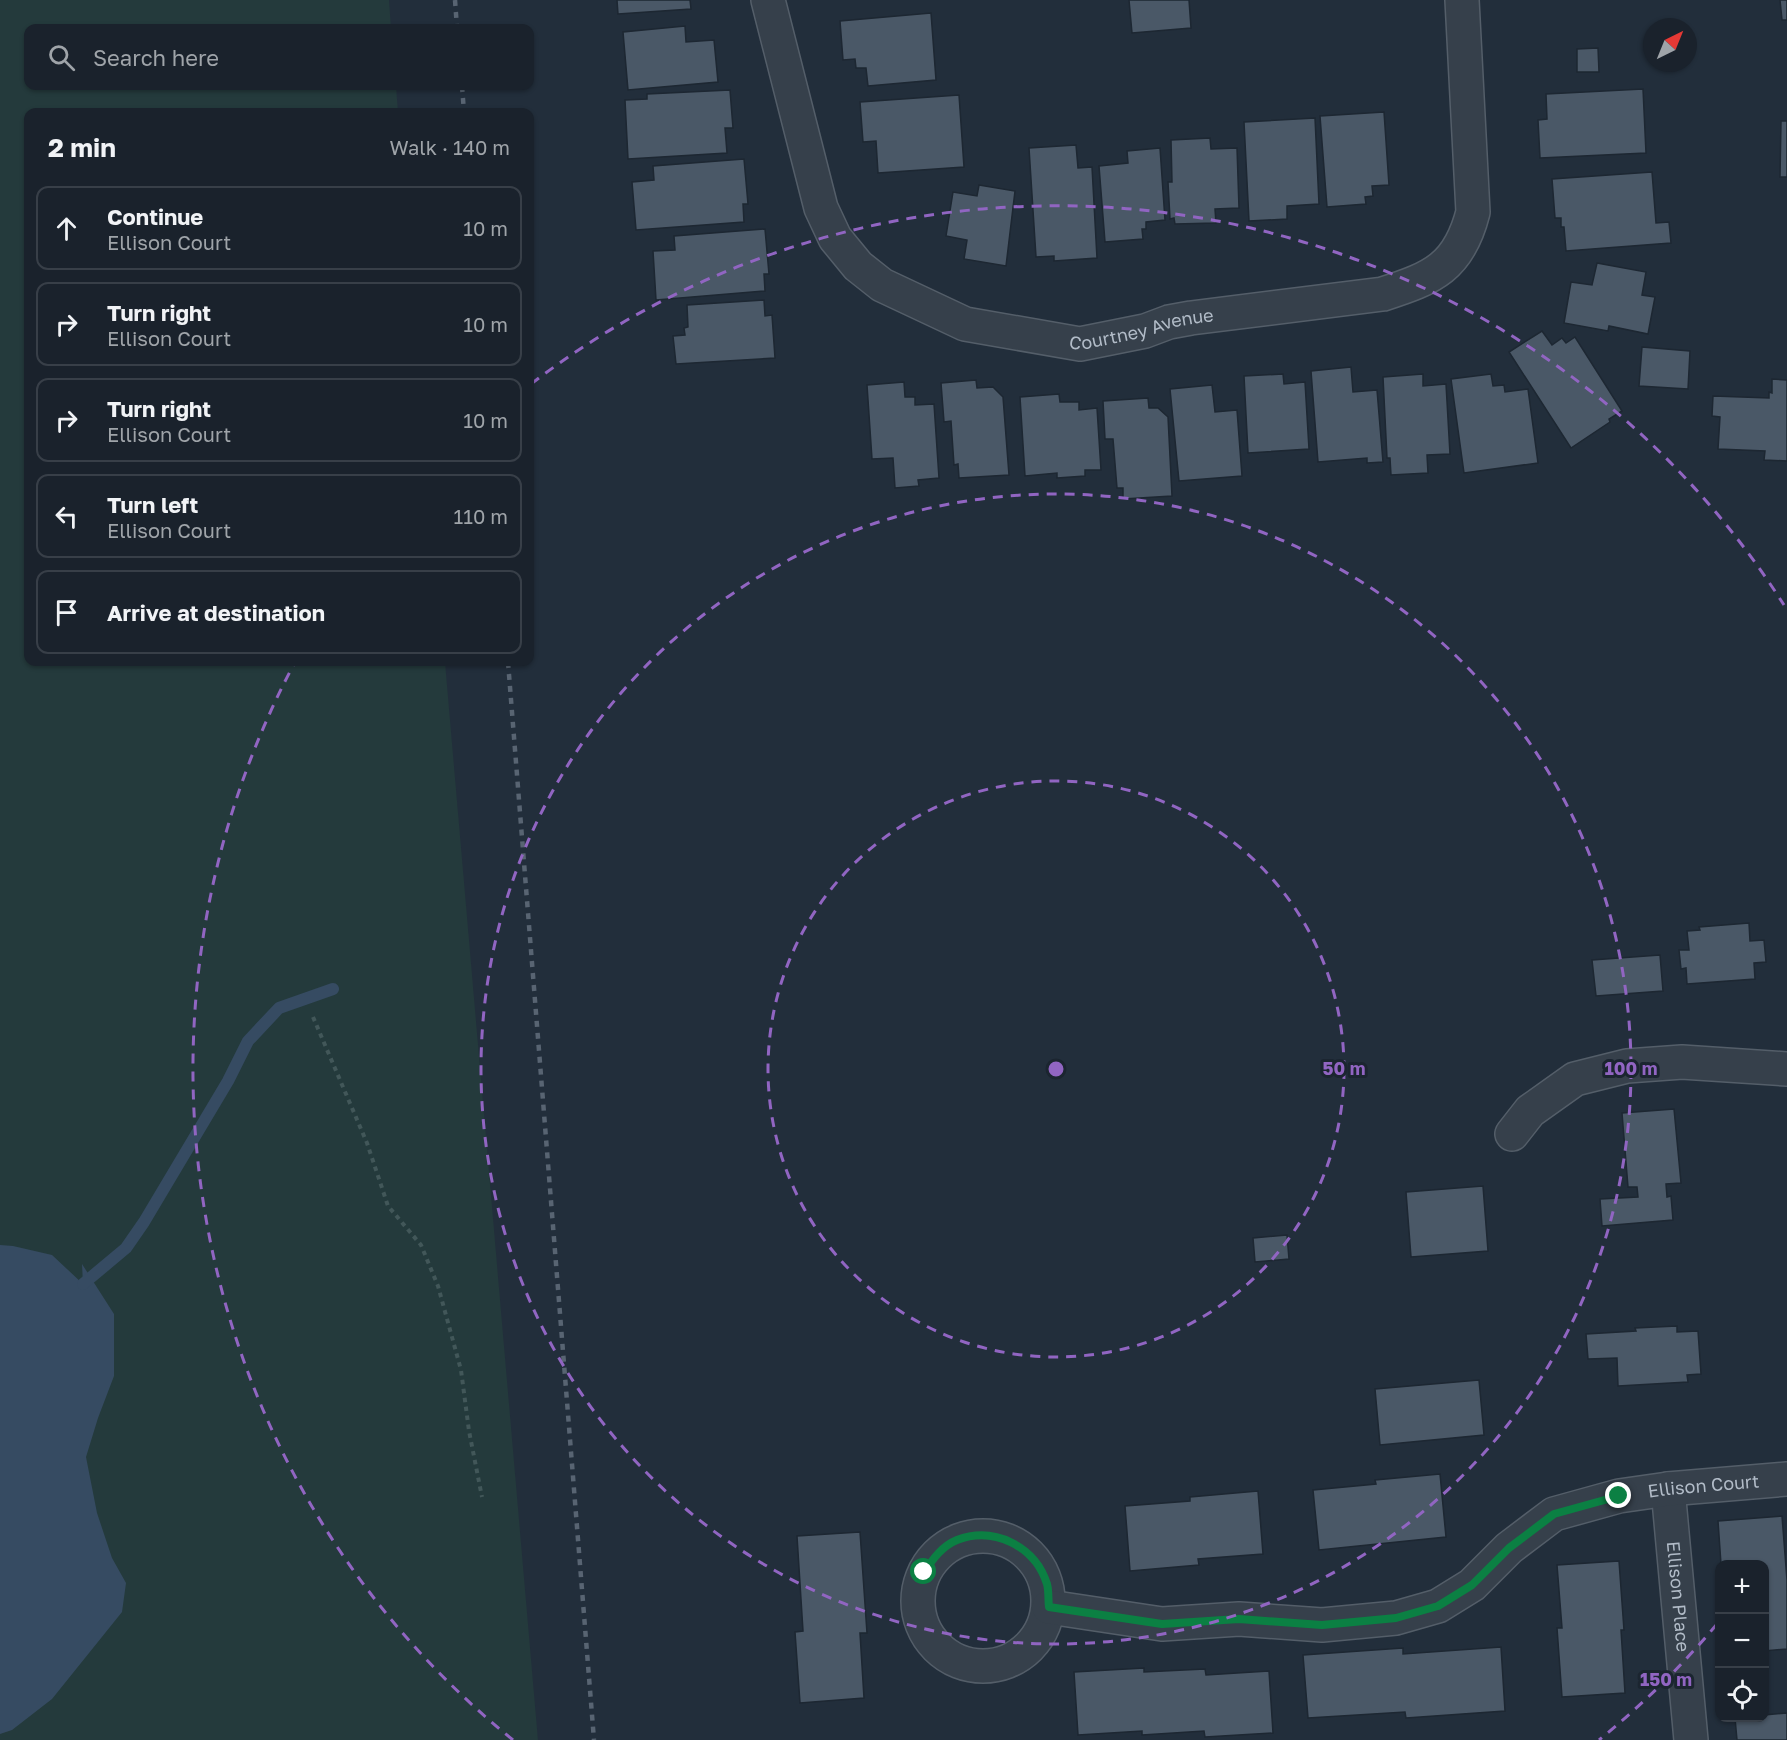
<!DOCTYPE html>
<html lang="en">
<head>
<meta charset="utf-8">
<style>
  body { margin:0; font-family:"Golos Text",sans-serif; background:#232a34; color:#f1f3f6 }
  .controls { position:absolute; right:18px; bottom:18px; display:grid; overflow:hidden; border-radius:12px; box-shadow:0 2px 4px #0004 }
  .controls button { width:54px; height:54px; display:grid; place-items:center; padding:0; border:0; border-bottom:2px solid #383f48; background:#1a222c; color:#f1f3f6; font:30px sans-serif }
  .compass { position:absolute; left:1643px; top:18px; width:54px; height:54px; border-radius:50%; background:#1a222c; box-shadow:0 2px 4px #0004; rotate:43deg }
  .stop { position:absolute; width:18px; height:18px; margin:-14px; border:4px solid #0b8043; border-radius:50%; background:#fff }
  .stop.end { background:#0b8043; border-color:#fff; box-shadow:0 2px 6px #0008 }
  .list { margin:0; padding:0; list-style:none }
  h2 { display:flex; justify-content:space-between; align-items:center; height:78px; margin:0; padding:0 24px; font-size:26px }
  h2 small { font-size:20px; font-weight:400; color:#9fa4a9 }
  .list li { display:grid; grid-template-columns:39px 1fr auto; gap:18px; align-items:center; box-sizing:border-box; height:84px; margin:0 12px 12px; padding:0 12px; border:2px solid #383f48; border-radius:12px }
  .list b { display:block; font-size:22px; white-space:nowrap }
  .list p { margin:0; font-size:20px; white-space:nowrap; color:#9fa4a9 }
  .list em { font-size:20px; font-style:normal; color:#9fa4a9 }
  .icon { flex:none; width:33px; height:33px; fill:none; stroke:currentColor; stroke-width:2; stroke-linecap:round; stroke-linejoin:round }
  .map { position:relative; flex:none; width:1787px; height:1740px; overflow:hidden }
  .search { position:absolute; background:#1a222c; box-shadow:0 2px 4px #0004; left:24px; top:24px; width:510px; height:66px; display:flex; align-items:center; gap:15px; box-sizing:border-box; padding:0 21px; border-radius:12px; color:#9fa4a9; font-size:22px }
  .panel { position:absolute; background:#1a222c; box-shadow:0 2px 4px #0004; left:24px; top:108px; width:510px; height:558px; border-radius:12px }
  .map>svg:first-child { display:block }
</style>
</head>
<body>
<div class="map">
<svg width="1787" height="1740" viewBox="0 0 1787 1740">
  <rect width="100%" height="100%" fill="#222e3b"/>
  <path fill="#243a3c" d="M0,0h389l2,28h-363v58h368l2,26h-370v550h417l93,1078h-538z"/>
  <path fill="#364b62" d="M0,1245l13,1 39,9 31,29 -1,-20 32,50v62l-16,42 -12,39 11,56 15,45 14,25 -4,29 -70,87 -40,31 -12,4z"/>
  <g fill="none" stroke-linecap="round" stroke-linejoin="round">
    <path stroke="#364b62" stroke-width="12" d="M83,1284l43,-36 18,-26 84,-141 20,-40 31,-33 54,-19"/>
  </g>
  <g fill="#4a5867" stroke="#1d2732" stroke-width="1.5">
    <path d="M617,0h73l1,9 -73,5z"/>
    <path d="M1129,0h60l2,28 -59,5z"/>
    <path d="M1780,0h7v20h-5z"/>
    <path d="M931,13l5,67 -68,6 -2,-18h-10l-1,-9 -12,1 -3,-39z"/>
    <path d="M685,26l1,16 28,-2 4,42 -90,8 -5,-58z"/>
    <path d="M1598,48l1,24h-22v-23z"/>
    <path d="M1643,89l3,64 -106,5 -2,-38 9,-1 -1,-25z"/>
    <path d="M730,90l3,38h-8l2,25 -99,6 -3,-59 22,-1v-5z"/>
    <path d="M959,95l5,72 -86,6 -2,-32 -13,1 -3,-40z"/>
    <path d="M1384,112l5,73 -17,1 1,10 -8,1 1,7 -39,3 -7,-91z"/>
    <path d="M1315,118l4,86 -32,2v13l-38,2 -5,-99z"/>
    <path d="M1781,121h6v56h-7z"/>
    <path d="M1210,138l1,11 26,-1 2,60 -24,1 1,14 -41,1 -1,-6 -4,1 -2,-37h4l-1,-42z"/>
    <path d="M1076,145l2,23 14,-1 5,91 -43,3v-5l-18,1 -7,-109z"/>
    <path d="M1160,148l5,72 -19,2v7h-4l1,10 -38,3 -6,-76 29,-3 -1,-12z"/>
    <path d="M744,159l4,45h-5l1,18 -108,8 -4,-48 22,-2 -1,-14z"/>
    <path d="M1652,172l4,51 13,-1 2,21 -105,8 -2,-24h-3v-9h-6l-3,-39z"/>
    <path d="M979,185l36,6 -9,75 -42,-7 3,-19 -21,-4 7,-44 24,4z"/>
    <path d="M765,229l4,45h-5l1,17 -109,9 -3,-49 22,-1 -1,-14z"/>
    <path d="M1597,263l49,9 -4,23 13,2 -7,37 -39,-8 -1,5 -44,-8 7,-41 21,3z"/>
    <path d="M764,300l1,16 7,-1 3,43 -99,6 -3,-28 12,-1 -1,-7 4,-1 -1,-22z"/>
    <path d="M1542,331l10,14 10,-7 4,5 9,-6 47,74 -13,8 1,3 -39,26 -62,-96z"/>
    <path d="M1642,347l48,4 -2,38 -49,-3z"/>
    <path d="M1351,367l2,25 24,-2 6,72 -16,1v-5l-49,4 -7,-91z"/>
    <path d="M1283,374l1,10 21,-2 4,67 -61,4 -4,-77z"/>
    <path d="M1423,374v12l23,-2 4,70 -23,1 1,18 -37,2 -1,-17h-3l-4,-81z"/>
    <path d="M1491,374l2,12 11,-1 1,7 23,-3 10,74 -74,10 -13,-94z"/>
    <path d="M1772,379l15,1v81l-23,-1 1,-9 -47,-2 2,-32 -8,-1 1,-20 56,2v-6l3,1z"/>
    <path d="M976,380l1,8 16,-1 10,10 6,78 -50,3 -1,-14 -4,1 -3,-44 -7,1 -3,-39z"/>
    <path d="M904,382l1,15h10v8l19,-1 5,74 -21,2 1,6 -24,2 -2,-30 -21,1 -5,-74z"/>
    <path d="M1212,385l3,27 22,-2 5,66 -63,5 -9,-92z"/>
    <path d="M1059,394l1,8h19v8l18,-2 4,62h-16v6l-28,2v-5l-32,3 -5,-79z"/>
    <path d="M1148,398l1,10h9l10,9 4,79 -49,3v-11h-6l-4,-49h-8l-2,-38z"/>
    <path d="M1749,923l1,18 14,-1 2,22 -12,1 1,16 -68,5 -1,-16 -5,1 -2,-19h10l-2,-19 13,-1 -1,-3z"/>
    <path d="M1660,955l3,36 -67,5 -4,-36z"/>
    <path d="M1674,1109l7,74 -15,1 1,13 4,-1 2,24 -71,6 -2,-27 38,-2 -1,-10h-9l-6,-74z"/>
    <path d="M1483,1186l5,65 -77,6 -5,-65z"/>
    <path d="M1287,1235l2,24 -34,3 -2,-24z"/>
    <path d="M1677,1326v6l21,-1 3,43 -14,1 1,7 -70,4 -1,-28 -29,1 -2,-25 50,-3 -1,-3z"/>
    <path d="M1479,1380l5,55 -104,10 -5,-56z"/>
    <path d="M1440,1474l6,63 -127,13 -6,-60 63,-6 -1,-4z"/>
    <path d="M1258,1491l5,63 -65,5 1,6 -69,6 -5,-65 65,-5v-4z"/>
    <path d="M1782,1516l5,64v69l-23,2v-87h-43l-3,-43z"/>
    <path d="M860,1532l7,101h-7l4,65 -64,5 -5,-71 8,-1 -6,-95z"/>
    <path d="M1619,1561l5,69h-3l4,63 -63,4 -5,-69h5l-5,-63z"/>
    <path d="M1501,1647l4,64 -99,7 -1,-6 -97,6 -5,-63 100,-7v6z"/>
    <path d="M1144,1668v4l61,-3 1,6 63,-4 4,62 -68,4 -1,-6 -62,4v-4l-64,4 -4,-63z"/>
    <path d="M1787,1713v27h-50l-2,-22h29v-3z"/>
  </g>
  <g fill="none" stroke-linecap="round" stroke-linejoin="round">
    <g stroke="#545e69" stroke-width="36">
      <g id="minor">
        <path id="s1" d="M768,0l53,208 14,30 23,28 24,19 83,39 115,20 65,-13 24,-9 22,-4 192,-24c50,-16 76,-27 90,-82l-11,-212"/>
        <path d="M1512,1134l18,-23 45,-32 52,-13 55,-4 105,7"/>
        <path id="s2" d="M1668,1489l23,251"/>
        <circle cx="983" cy="1601" r="65"/>
        <path id="s3" d="M1049,1607l113,17 77,-5 83,6 74,-7 42,-12 34,-21 37,-37 45,-34 65,-18 49,-7 119,-10"/>
      </g>
    </g>
    <path stroke="#425759" stroke-width="4" stroke-dasharray="4.5 4.5" stroke-linecap="butt" d="M313,1017l54,126 21,63 33,39 17,41 23,84 8,61 13,66"/>
    <use href="#minor" stroke="#36404b" stroke-width="33"/>
    <g stroke="#586472" stroke-width="4.5" stroke-dasharray="6 6" stroke-linecap="butt">
      <path d="M455,0l2,28"/>
      <path d="M462,86l2,26"/>
      <path d="M508,662l86,1078"/>
    </g>
  </g>
  <g fill="none" stroke-linecap="round" stroke-linejoin="round">
    <path stroke="#0b8043" stroke-width="8" d="M924,1572c9,-13 18,-26 33,-32 37,-14 78,6 90,44 2,7 1,16 2,23l113,17 77,-5 83,6 74,-7 42,-12 34,-21 37,-37 45,-34 65,-18"/>
  </g>
  <g fill="none" stroke="#9165c2" stroke-width="3" stroke-dasharray="10 8">
    <circle cx="1056" cy="1069" r="288"/>
    <circle cx="1056" cy="1069" r="575"/>
    <path d="M1717 1624A863 863 0 0 1 1599 1740M513 1740A863 863 0 0 1 294 664M531 384A863 863 0 0 1 1784 605"/>
  </g>
  <g text-anchor="middle" stroke-width="6" stroke-linejoin="round" paint-order="stroke">
    <g font-size="18" fill="#b1bbc7" stroke="#1b2530">
      <text dy="6" stroke="none"><textPath href="#s1" startOffset="586">Courtney Avenue</textPath></text>
      <text dy="6" stroke="none"><textPath href="#s3" startOffset="694">Ellison Court</textPath></text>
      <text dy="6" stroke="none"><textPath href="#s2" startOffset="108">Ellison Place</textPath></text>
    </g>
  </g>
  <circle cx="1056" cy="1069" r="9" fill="#9165c2" stroke="#1b2530" stroke-width="3"/>
  <g font-size="18" text-anchor="middle" font-weight="bold" fill="#9165c2" stroke="#1b2530" stroke-width="6" stroke-linejoin="round" paint-order="stroke">
    <text x="1344" y="1075">50 m</text>
    <text x="1631" y="1075">100 m</text>
    <text x="1666" y="1686">150 m</text>
  </g>
</svg>
<div class="controls">
<button>+</button>
<button>−</button>
<button><svg class="icon" aria-label="locate" viewBox="0 0 24 24"><circle cx="12" cy="12" r="6"/><path d="M12 2v4M12 18v4M2 12h4M18 12h4"/></svg></button>
</div>
<svg class="compass" viewBox="-18 -18 36 36"><path d="M0-13l5 13h-10z" fill="#e53935"/><path d="M0 13l5-13h-10z" fill="#9fa4a9"/></svg>
<div class="stop" style="left:924px;top:1572px"></div>
<div class="stop end" style="left:1619px;top:1496px"></div>
<div class="search"><svg class="icon" aria-label="search" viewBox="0 0 24 24"><circle cx="10" cy="10" r="6"/><path d="M15 15l6 6"/></svg>Search here</div>
<section class="panel">
<h2>2 min<small>Walk · 140 m</small></h2>
<ul class="list">
<li><svg class="icon" aria-label="ahead" viewBox="0 0 24 24"><path d="M12 20V5M6 11l6-6 6 6"/></svg><div><b>Continue</b><p>Ellison Court</p></div><em>10 m</em></li>
<li><svg class="icon" aria-label="right" viewBox="0 0 24 24"><path d="M7 20v-9h11M14 6l5 5-5 5"/></svg><div><b>Turn right</b><p>Ellison Court</p></div><em>10 m</em></li>
<li><svg class="icon" aria-label="right" viewBox="0 0 24 24"><path d="M7 20v-9h11M14 6l5 5-5 5"/></svg><div><b>Turn right</b><p>Ellison Court</p></div><em>10 m</em></li>
<li><svg class="icon" aria-label="left" viewBox="0 0 24 24"><path d="M17 20v-9H6M10 6l-5 5 5 5"/></svg><div><b>Turn left</b><p>Ellison Court</p></div><em>110 m</em></li>
<li><svg class="icon" aria-label="arrive" viewBox="0 0 24 24"><path d="M6 21V4h12l-3 4 3 4H6"/></svg><div><b>Arrive at destination</b></div></li>
</ul>
</section>
</div>
</body>
</html>
